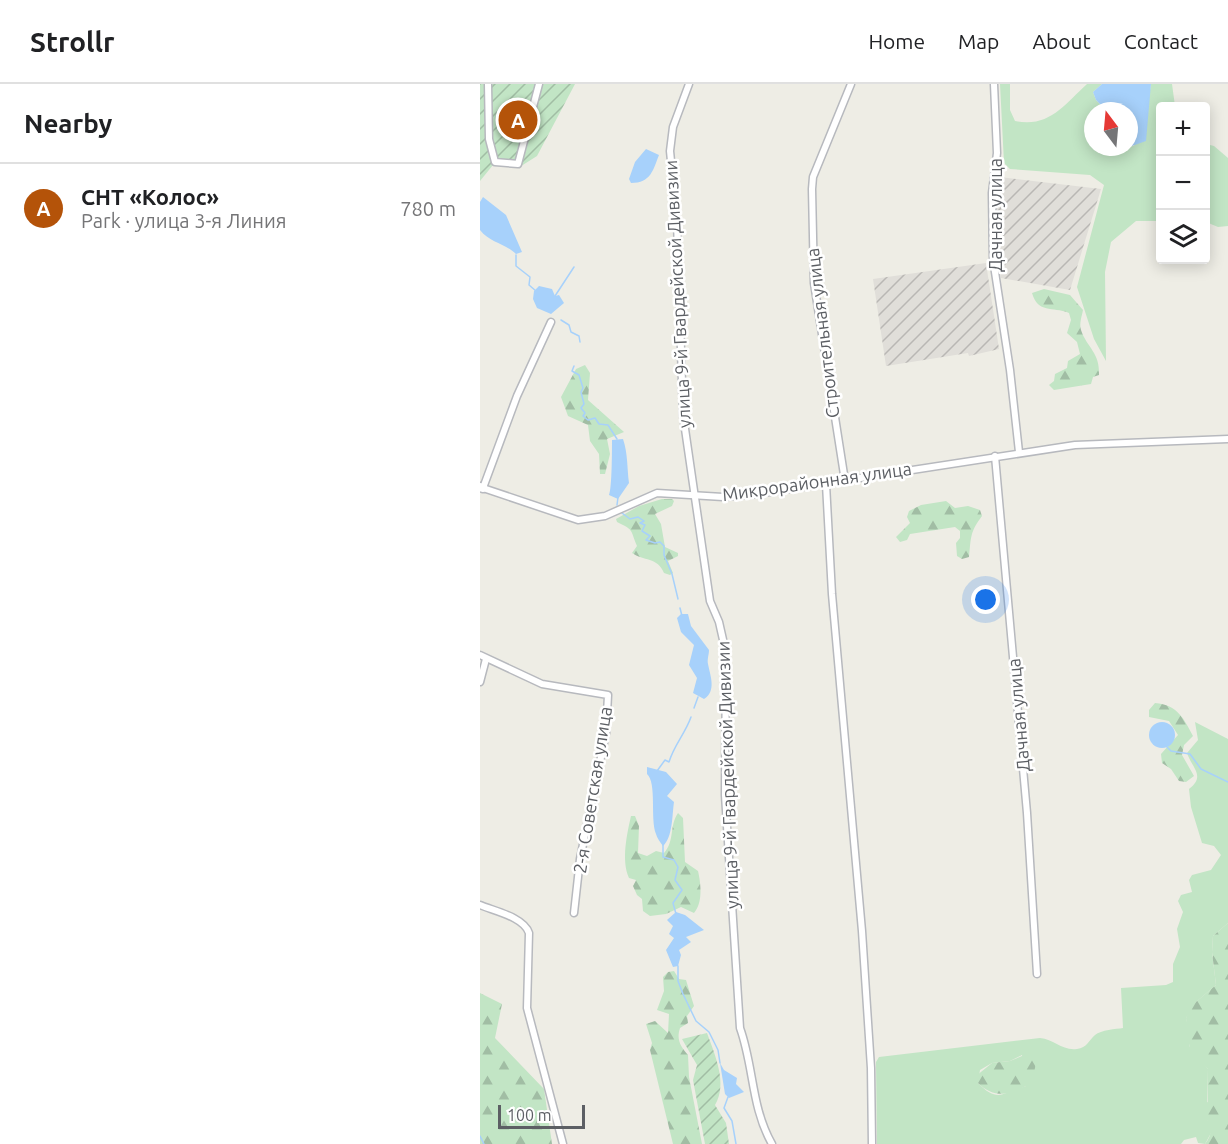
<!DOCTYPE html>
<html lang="en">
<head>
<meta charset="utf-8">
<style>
  body { margin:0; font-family:Ubuntu,sans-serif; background:#f2f2f2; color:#202124 }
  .controls { position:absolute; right:18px; top:18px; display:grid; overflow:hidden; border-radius:6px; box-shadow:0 3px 15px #0003 }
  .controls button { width:54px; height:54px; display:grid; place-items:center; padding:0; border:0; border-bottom:2px solid #e0e0e0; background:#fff; color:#202124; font:30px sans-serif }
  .compass { position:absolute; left:604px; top:18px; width:54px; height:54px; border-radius:50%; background:#fff; box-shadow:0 3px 15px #0003; rotate:344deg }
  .scale { position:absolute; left:18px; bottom:15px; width:87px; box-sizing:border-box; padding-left:6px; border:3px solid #5c5f64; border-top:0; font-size:16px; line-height:21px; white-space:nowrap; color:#5c5f64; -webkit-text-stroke:4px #fff; paint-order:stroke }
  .you { position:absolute; left:506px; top:516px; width:21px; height:21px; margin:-15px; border:4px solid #fff; border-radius:50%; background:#1a73e8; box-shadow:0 0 0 9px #1a73e833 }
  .badge { display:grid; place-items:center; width:39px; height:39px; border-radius:50%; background:#b45309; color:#fff; font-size:20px; font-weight:700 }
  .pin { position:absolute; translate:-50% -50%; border:3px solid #fff; box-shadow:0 2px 6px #0006 }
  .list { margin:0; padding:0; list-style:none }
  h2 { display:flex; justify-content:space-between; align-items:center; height:78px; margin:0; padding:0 24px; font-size:26px }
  h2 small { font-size:20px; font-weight:400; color:#757577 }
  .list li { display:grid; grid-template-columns:39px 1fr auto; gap:18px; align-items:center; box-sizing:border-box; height:90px; padding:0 24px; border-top:2px solid #e0e0e0 }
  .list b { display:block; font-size:22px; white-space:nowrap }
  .list p { margin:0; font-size:20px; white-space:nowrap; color:#757577 }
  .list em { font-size:20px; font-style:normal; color:#757577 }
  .icon { flex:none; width:33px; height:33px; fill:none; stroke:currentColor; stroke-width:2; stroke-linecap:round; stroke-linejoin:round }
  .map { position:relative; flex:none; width:748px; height:1060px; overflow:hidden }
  header { display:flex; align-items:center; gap:36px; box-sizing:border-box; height:84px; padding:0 30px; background:#fff; border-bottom:2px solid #e0e0e0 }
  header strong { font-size:28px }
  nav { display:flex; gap:33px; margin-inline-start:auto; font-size:21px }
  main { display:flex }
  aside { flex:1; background:#fff }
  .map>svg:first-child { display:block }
</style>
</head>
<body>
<header>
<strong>Strollr</strong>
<nav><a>Home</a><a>Map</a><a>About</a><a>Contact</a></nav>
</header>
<main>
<aside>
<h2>Nearby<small></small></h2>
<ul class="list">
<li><span class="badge">A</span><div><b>СНТ «Колос»</b><p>Park · улица 3-я Линия</p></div><em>780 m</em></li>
</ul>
</aside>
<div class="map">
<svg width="748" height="1060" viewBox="0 0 748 1060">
  <defs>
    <pattern id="industrial-furrows" width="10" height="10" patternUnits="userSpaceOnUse" patternTransform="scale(1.5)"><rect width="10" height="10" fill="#e0ded9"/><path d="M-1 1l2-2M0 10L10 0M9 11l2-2" fill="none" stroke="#b9b7b4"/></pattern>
    <pattern id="forest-firs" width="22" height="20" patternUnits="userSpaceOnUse" patternTransform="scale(1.5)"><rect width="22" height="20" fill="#c2e5c5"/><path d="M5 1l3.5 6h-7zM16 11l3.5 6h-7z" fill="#a1bda4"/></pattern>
    <pattern id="garden-furrows" width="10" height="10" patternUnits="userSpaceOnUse" patternTransform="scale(1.5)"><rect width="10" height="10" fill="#c2e5c5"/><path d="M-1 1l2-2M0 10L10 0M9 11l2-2" fill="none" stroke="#a1bda4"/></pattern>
  </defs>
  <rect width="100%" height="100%" fill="#eeede5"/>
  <g fill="url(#industrial-furrows)">
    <path d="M520,93l101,12 -31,101 -69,-12 -7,-37z"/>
    <path d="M506,179l13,86 -30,7 -1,-3 -82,13 -13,-87z"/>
  </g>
  <g fill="#c2e5c5" fill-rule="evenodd">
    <path d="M520,0h10v26l5,11c34,7 49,-16 72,-37h15l-9,8 3,8 11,11h-14v36l41,-1 14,-43 3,-19h21l3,22h-15v115h-24l-25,21 -6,30 1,89 -12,-22 -17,-52 27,-102 -14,-10 -80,-6 -6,-6z"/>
    <path d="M726,60l8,2 14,12v68l-10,1 -12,-5z"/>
    <path d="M715,638l33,17v184l-15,13 -1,16 4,33 -20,17 -10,16 3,13v15l19,23 -1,51 5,6 -1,7 -6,11 -7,-1 -2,-6 -12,3 -3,4h-304l-1,-82 3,-5 161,-19c14,1 22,13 37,11 10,-1 12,-9 18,-14 6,-5 21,-6 28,-7l-2,-40 45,-3 7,-3v-18l7,-17 -3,-18 6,-17 -5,-11 3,-6 11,-3 -3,-12 3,-5 19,-5 10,-15 -7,-9 -12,-3 -11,-36 -2,-18c17,-13 3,-21 -2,-36l11,-13zM542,971l4,31c-22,6 -28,18 -48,-3l2,-13 12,-7 18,-2z"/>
  </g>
  <g fill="url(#forest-firs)">
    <path d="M564,205l26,6 13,15c-1,6 -4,13 -2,20 6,18 19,22 18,45l-6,2 -2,7 -37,6 -5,-5 5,-4 1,-7 12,-6 1,-7 12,-7 -3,-12 -10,-9 4,-13 -2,-7c-17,-7 -31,1 -37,-20z"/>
    <path d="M105,281l5,8 -2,27 36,32 -17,7 3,15 -5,20h-5l-1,-20 -9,-13 -2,-16 -20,-9 -7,-19 15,-28z"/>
    <path d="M182,415h10l2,2 -2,5 -17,8 6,10 4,23 13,6v3l-10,5 5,12 -3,2 -6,-2c-6,-16 -21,-12 -32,-20l5,-7c-7,-17 -3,-16 -20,-24l-1,-3 23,-13z"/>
    <path d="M466,417l9,7 13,-2 12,4 2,6c-12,16 -11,21 -13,41l-7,2 -5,-3 -1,-13 4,-5v-7l-5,-4 -45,7 -3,6 -7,2 -4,-5 14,-14 -3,-6 2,-6 12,-6z"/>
    <path d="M675,619c23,2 29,16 38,33l-9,9 -2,10 12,21 -8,6 -7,-1 -8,-12 -9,-6 -1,-9 17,-19 -9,-14 -20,-4v-7z"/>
    <path d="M198,729l5,5 2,44 13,9c3,13 5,32 -4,42l-13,-6 -15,7 -16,2 -7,-5 -1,-12 -5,-4 -4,-9 3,-6 -7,-2c-8,-18 -2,-44 2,-62h4l4,10 -1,27 9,3 9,-5 8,2c11,-12 5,-27 14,-40z"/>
    <path d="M748,839v221h-23c11,-14 4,-22 -6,-34l3,-6 6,-2v-33l-18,-17 -4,-34 5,-12 25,-21 -4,-33 1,-16z"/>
    <path d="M194,887l5,8 7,1 8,26 -7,10 1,7 -8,5c-4,12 1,19 8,27l1,22 13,67h-29l-23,-94 2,-7 -6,-19 9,-3 13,12 1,-19 -12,-4 7,-19 -1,-14 5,-5z"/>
    <path d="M0,909l22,11 -7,34 49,51 8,55h-72z"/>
    <path d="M549,969l6,3 1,7 -4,19c-19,13 -37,18 -54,1l-2,-7 16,-13 18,-2z"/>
  </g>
  <g fill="url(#garden-furrows)">
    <path d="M0,0h95l-38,72 -19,12 -25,-3 -13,16z"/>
    <path d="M227,949c8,22 21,51 8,72l11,18 3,21h-24l-12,-64 4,-15 -15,-26z"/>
  </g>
  <g fill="#a7d1fb">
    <path d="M622,0h49l-5,57 -17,6v-36h-22l-11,-11 -3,-8z"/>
    <path d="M166,65l13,6c-6,15 -8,28 -28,28l-2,-4 6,-17z"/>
    <path d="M3,113l23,18 16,37 -6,2c-11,-11 -26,-11 -36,-24v-28z"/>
    <path d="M59,202l13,3 3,7 4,-1 5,8 -13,11 -14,-6 -4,-9 1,-8z"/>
    <path d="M143,355c5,15 4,29 6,44l-11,16 -9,-4c3,-7 3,-45 3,-55z"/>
    <path d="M201,530h7l3,12 18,24c0,5 -2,9 -1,14 2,11 9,27 -4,35l-11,-6 4,-15 -8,-13 5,-20 -13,-13 -4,-14z"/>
    <circle cx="682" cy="651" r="13"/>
    <path d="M167,683l19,5 11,12 -10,12 7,6c-2,13 -1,35 -11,44 -3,-4 -6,-8 -7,-12 -6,-15 1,-51 -9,-60z"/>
    <path d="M196,828l9,3 19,15 -18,7 5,5 -12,8 2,5 -3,11 -5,1 -7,-17 8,-12 -5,-4 4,-8 -6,-6z"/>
    <path d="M240,979l4,7 13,8 -1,6 8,8 -15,6 -4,-4z"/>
  </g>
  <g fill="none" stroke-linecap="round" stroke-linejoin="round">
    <g stroke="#a7d1fb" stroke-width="1.5">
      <path d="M36,171v11l14,11 -1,8 7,6"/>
      <path d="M75,212l19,-29"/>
      <path d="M81,236l8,5 2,7 8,4 1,6"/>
      <path d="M94,282l-2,5 7,4 4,13 -2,4 3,12 -3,4 4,5 -2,3 5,4 7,-2 4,6 9,1 9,14"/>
      <path d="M137,421l1,-8"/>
      <path d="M142,429l8,6 8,-2 6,4 -4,2 5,2 -3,6 8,5 -4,4 9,3 5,-1 4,4v9l8,19 6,25"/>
      <path d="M200,524l2,8"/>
      <path d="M214,624l4,-11"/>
      <path d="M687,663l4,4 19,3 11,15 27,13"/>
      <path d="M177,687l8,-11 4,2c5,-17 16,-28 22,-45"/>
      <path d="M183,760v13l11,3 4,7 -3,13 7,10 -9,13 3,11"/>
      <path d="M198,882v15l5,13 13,27 13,11 9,18 2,13"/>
      <path d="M248,1013l-4,11 8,13 4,23"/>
      <path d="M0,1052l4,8"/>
    </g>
    <g stroke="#b7b9be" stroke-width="9">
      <g id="street">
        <path d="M8,0l1,55 6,23 23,2 21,-80"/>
        <path d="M209,0l-16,43 -3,24 7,70 6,194 27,186 9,21 7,31 -1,142 15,233c14,39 11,79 32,116"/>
        <path d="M514,0l3,69 -5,40 1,66 17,111 9,82"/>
        <path d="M71,238l-34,74 -34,92 95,32 27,-4 52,-23 66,4 27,-2 325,-50 153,-6"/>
        <path d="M515,372l32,357 10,161"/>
        <path d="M365,397l-31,-198 -2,-94 1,-12 38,-93"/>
        <path d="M346,400l6,110 30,337 9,137 1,76"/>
        <path d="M0,571l62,29 66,11 -2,38 -26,126 -6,54"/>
        <path d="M0,598l6,-23"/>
        <path d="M0,821c14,6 44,12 49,28l-2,75 36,136"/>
      </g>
    </g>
    <g stroke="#b8bac0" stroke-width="11">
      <path id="secondary" d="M0,403l3,1"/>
    </g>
    <use href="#street" stroke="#fff" stroke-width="6"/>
    <use href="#secondary" stroke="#fff" stroke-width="8"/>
  </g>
  <g text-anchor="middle" stroke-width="5" stroke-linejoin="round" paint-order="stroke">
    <g font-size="18" fill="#5c5f64" stroke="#fff">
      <text transform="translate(516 131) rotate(-90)" y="6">Дачная улица</text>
      <text transform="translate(198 210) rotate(-93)" y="6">улица 9-й Гвардейской Дивизии</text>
      <text transform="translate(343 249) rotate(-97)" y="6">Строительная улица</text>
      <text transform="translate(337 398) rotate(-8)" y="6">Микрорайонная улица</text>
      <text transform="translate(539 631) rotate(-95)" y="6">Дачная улица</text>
      <text transform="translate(248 691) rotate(-92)" y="6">улица 9-й Гвардейской Дивизии</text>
      <text transform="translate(113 706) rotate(-81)" y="6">2-я Советская улица</text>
    </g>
  </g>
</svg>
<div class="controls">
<button>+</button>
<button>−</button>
<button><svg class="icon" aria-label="layers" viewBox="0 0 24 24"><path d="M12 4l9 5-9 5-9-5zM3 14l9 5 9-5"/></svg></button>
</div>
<svg class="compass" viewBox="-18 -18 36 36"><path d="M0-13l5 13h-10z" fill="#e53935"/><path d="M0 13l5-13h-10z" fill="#757577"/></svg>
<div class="scale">100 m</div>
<div class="you"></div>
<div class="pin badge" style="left:38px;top:36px">A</div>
</div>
</main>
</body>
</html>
